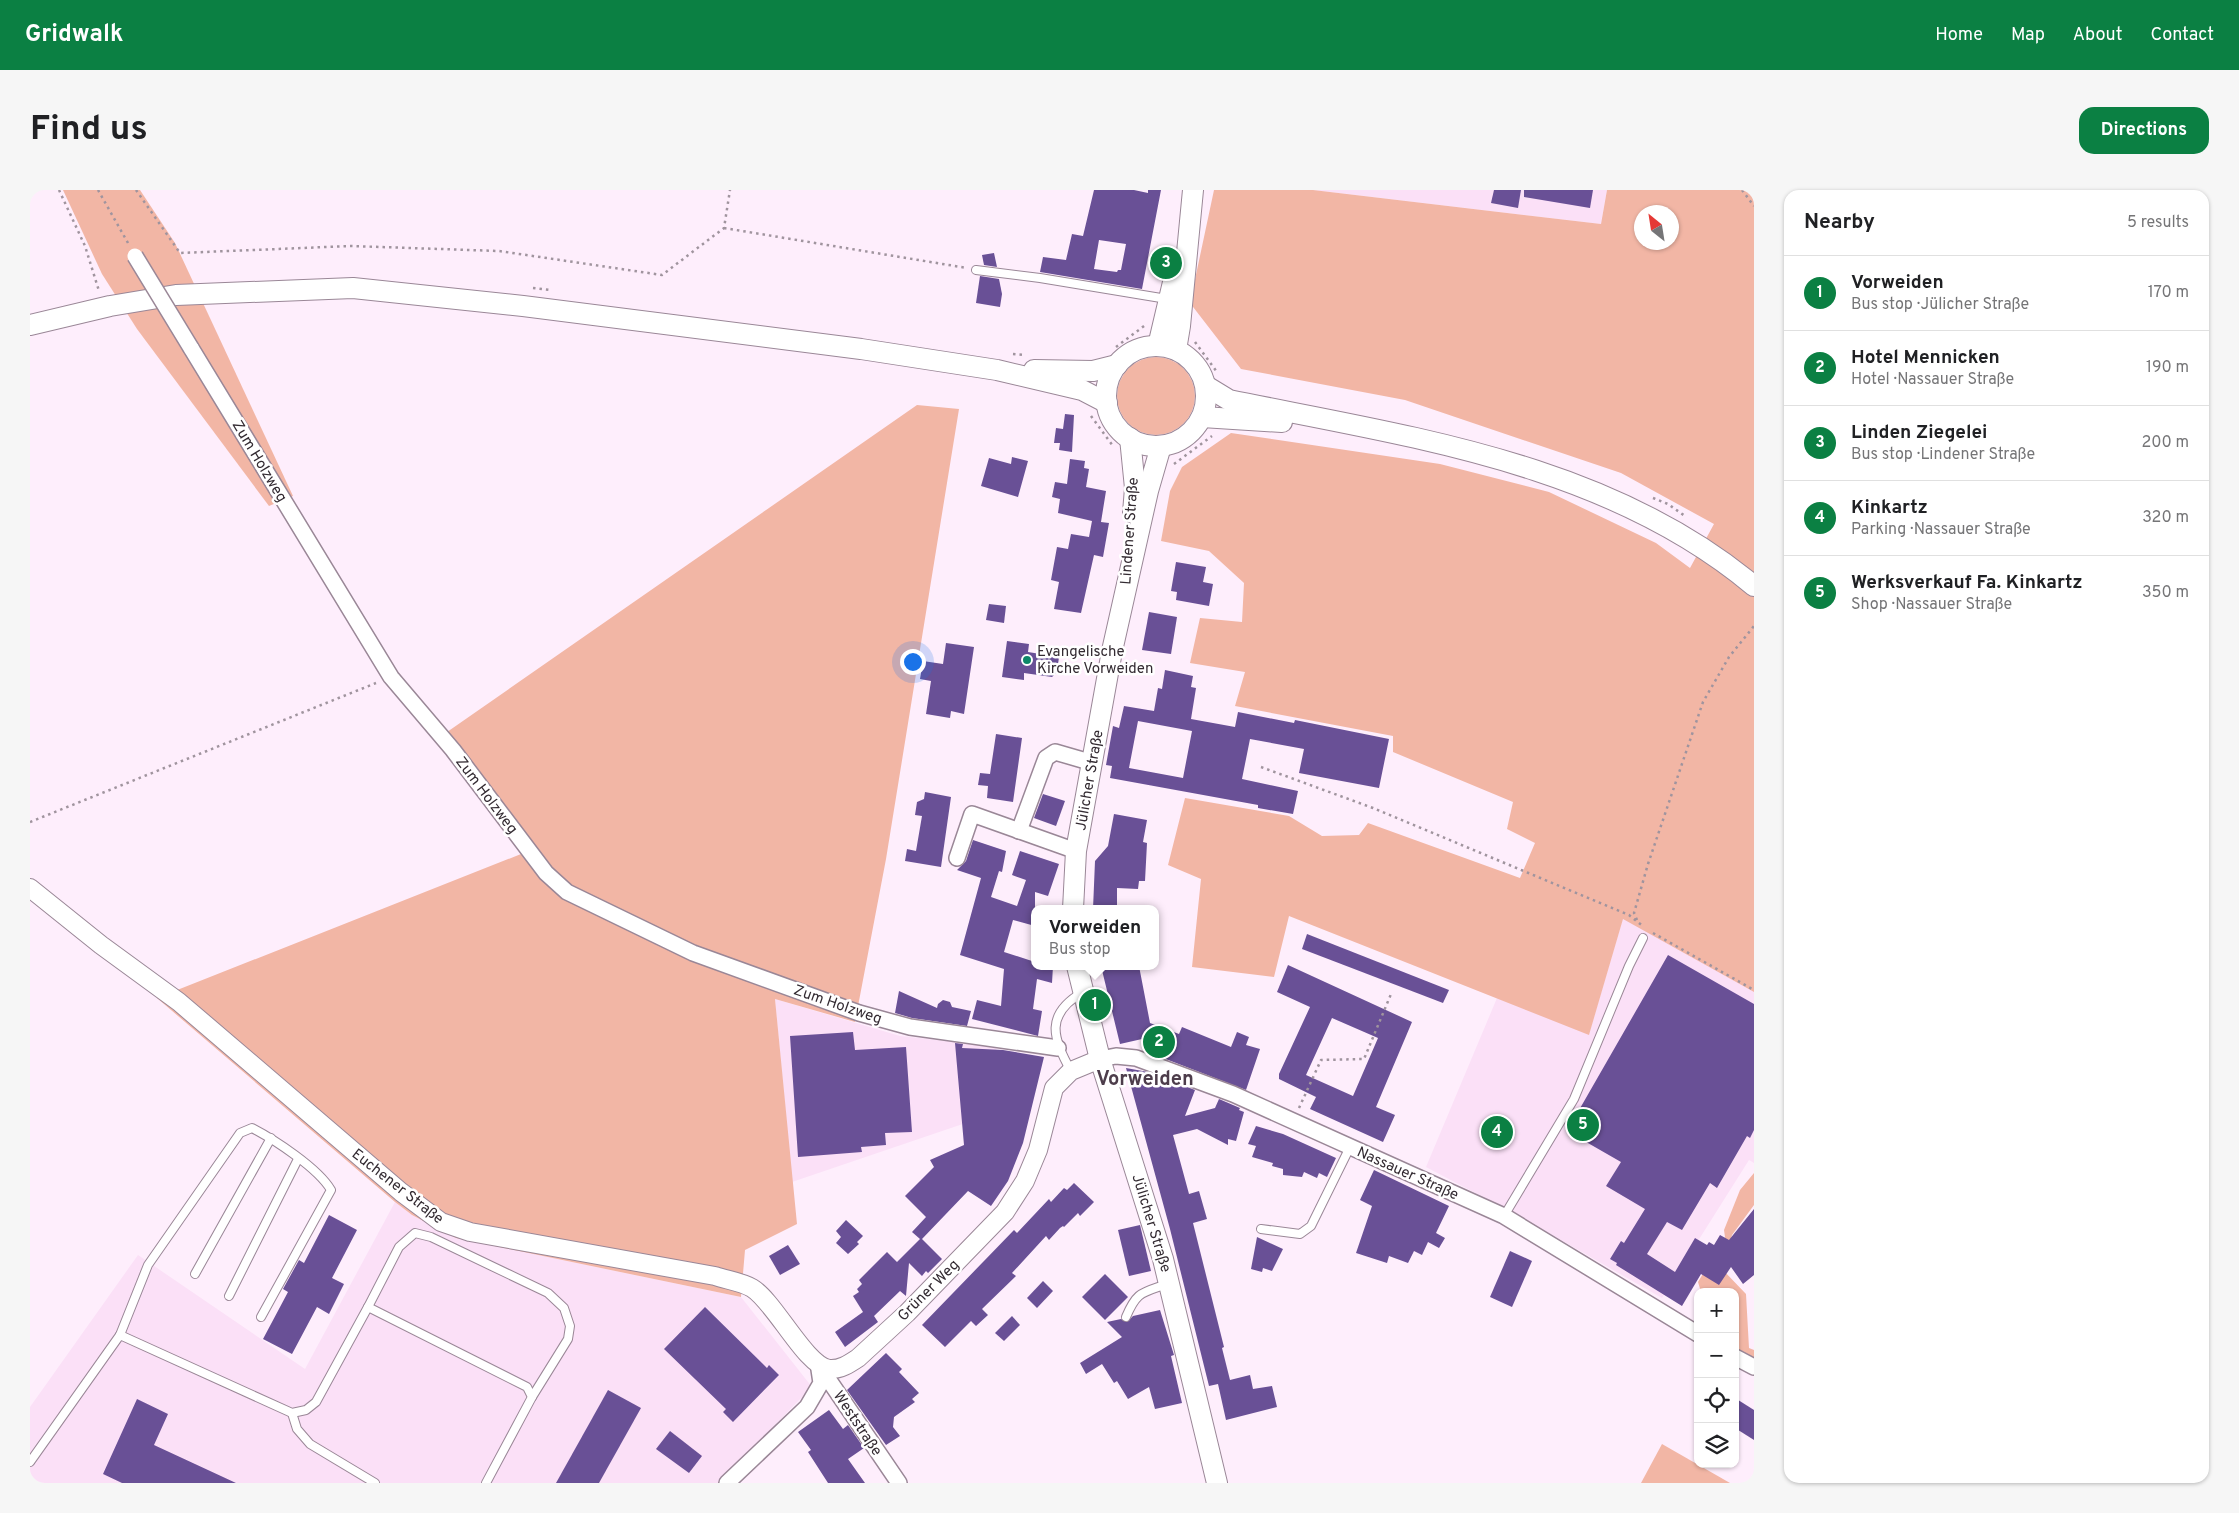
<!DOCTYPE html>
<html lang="en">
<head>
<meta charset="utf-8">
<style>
  body { margin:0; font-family:Overpass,sans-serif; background:#f6f6f6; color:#202124 }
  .controls { position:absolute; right:15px; bottom:15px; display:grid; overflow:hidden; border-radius:10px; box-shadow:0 1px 4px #0004 }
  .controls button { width:45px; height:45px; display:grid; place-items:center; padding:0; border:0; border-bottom:1px solid #e0e0e0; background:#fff; color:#202124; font:25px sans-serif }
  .compass { position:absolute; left:1604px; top:15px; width:45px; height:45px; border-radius:50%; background:#fff; box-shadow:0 1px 4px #0004; rotate:330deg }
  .you { position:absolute; left:882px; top:471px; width:18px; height:18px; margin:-12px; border:4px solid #fff; border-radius:50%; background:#1a73e8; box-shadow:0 0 0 8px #1a73e833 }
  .badge { display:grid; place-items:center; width:32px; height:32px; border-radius:50%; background:#0b8043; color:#fff; font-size:16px; font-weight:700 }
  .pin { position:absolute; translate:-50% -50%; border:2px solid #fff; box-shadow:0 1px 5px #0006 }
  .popup { position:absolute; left:1001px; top:715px; width:128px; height:65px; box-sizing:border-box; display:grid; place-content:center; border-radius:10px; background:#fff; filter:drop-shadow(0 1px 4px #0005); font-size:16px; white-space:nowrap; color:#757577 }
  .popup b { font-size:19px; color:#202124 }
  .popup::after { content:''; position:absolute; left:50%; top:100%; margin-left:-10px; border:10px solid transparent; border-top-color:#fff }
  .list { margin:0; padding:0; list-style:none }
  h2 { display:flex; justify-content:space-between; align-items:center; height:65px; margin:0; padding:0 20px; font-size:21px }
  h2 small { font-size:16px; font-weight:400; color:#757577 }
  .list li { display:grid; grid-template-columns:32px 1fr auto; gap:15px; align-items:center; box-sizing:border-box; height:75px; padding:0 20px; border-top:1px solid #e0e0e0 }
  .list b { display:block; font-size:19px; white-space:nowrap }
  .list p { margin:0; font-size:16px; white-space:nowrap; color:#757577 }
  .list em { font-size:16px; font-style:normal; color:#757577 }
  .icon { flex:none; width:28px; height:28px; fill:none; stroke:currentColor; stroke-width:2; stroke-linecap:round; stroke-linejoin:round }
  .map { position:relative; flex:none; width:1724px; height:1293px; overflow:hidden; border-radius:15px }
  header { display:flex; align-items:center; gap:30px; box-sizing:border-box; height:70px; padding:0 25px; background:#0b8043; color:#fff }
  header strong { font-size:24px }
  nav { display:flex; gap:28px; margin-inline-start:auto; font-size:18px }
  .intro { display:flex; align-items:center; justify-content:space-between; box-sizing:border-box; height:120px; padding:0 30px }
  h1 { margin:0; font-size:35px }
  .button { padding:12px 22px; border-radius:15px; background:#0b8043; color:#fff; font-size:18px; font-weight:700 }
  main { display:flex; gap:30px; padding:0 30px }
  aside { flex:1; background:#fff; border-radius:15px; box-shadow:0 1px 4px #0004 }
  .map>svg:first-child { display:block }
</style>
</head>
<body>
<header>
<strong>Gridwalk</strong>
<nav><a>Home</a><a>Map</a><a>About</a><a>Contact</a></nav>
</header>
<div class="intro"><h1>Find us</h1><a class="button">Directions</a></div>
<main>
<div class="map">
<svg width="1724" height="1293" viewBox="0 0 1724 1293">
  <rect width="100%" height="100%" fill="#feeefc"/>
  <g fill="#fbe0f7">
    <path d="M1283,0h294l-6,34z"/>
    <path d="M1593,728l131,74v171l-5,-3 -87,138 -143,-82 -93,-49 71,-169 92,36z"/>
    <path d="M745,809l125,37 96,10 5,65 -209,71z"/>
    <path d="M365,1012l17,13 44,23 285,59 71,90 -94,96h-688v-76l108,-152 167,114z"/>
  </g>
  <g fill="#f2b6a5" fill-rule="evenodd">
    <path d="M33,0h77l35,53 118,253 -24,10 -132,-177 -35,-55z"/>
    <path d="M1184,0h99l288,34 6,-34h147v802l-131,-73 -34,116 -300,-119 -15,61 -82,-10 9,-88 -33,-14 17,-67 104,18 33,20 37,-1 9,-12 152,55 15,-35 -28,-14 6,-27 -120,-50v-16l-158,-30 10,-34 -55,-9 10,-45 42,4 2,-39 -35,-32 -48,-10 9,-50 12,-24 49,-34 209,31 109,28 107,51 34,25 24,-44 -93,-51 -216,-73 -164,-31 -51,-66zM1612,22h30v30h-30z"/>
    <circle cx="1126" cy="206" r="39"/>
    <path d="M887,215l42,4 -73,450 -31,163 -80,-23 22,225 -52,26 -4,47 -285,-59 -44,-23 -17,-13 -238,-204 364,-144 -84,-115z"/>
    <path d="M1724,983v32l-22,30 -9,35 23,24 3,54 5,2v8l-19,-10v-56h-34l-3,-10 27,-45 -1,-7 16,-40z"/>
    <path d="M1632,1254l68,39h-89z"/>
  </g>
  <g fill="#695096" fill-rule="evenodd">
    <path d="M1064,0h40l14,3v-3h13l-19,99 -102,-17 3,-15 23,3 6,-26 11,2zM1069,50l27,4 -5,26h-3l-1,2 -23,-3z"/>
    <path d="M1464,0h27l-3,18 -27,-5z"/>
    <path d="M1494,0h69l-3,18 -66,-11z"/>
    <path d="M964,63l3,14 -13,-2 -2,-10z"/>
    <path d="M950,86l19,3 3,15 -2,13 -24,-4z"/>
    <path d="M1035,224l9,1 -2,37 -13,-2 1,-7h-6l2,-15 7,1z"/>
    <path d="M982,267l16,4 -10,36 -37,-11 8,-28 22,6z"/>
    <path d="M1040,269l15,2 -1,7 5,1 -3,18 20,4 -5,31 8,1 -6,34 -9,-2 -13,58 -27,-4 5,-27 -8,-2 6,-33 11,2 3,-15 18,3 3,-16 -34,-8 2,-14 -8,-2 3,-15 12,2z"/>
    <path d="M1146,372l30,5 -3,15 10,2 -4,22 -33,-6 1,-8 -6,-1z"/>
    <path d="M959,414l17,2 -2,17 -18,-3z"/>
    <path d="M1119,422l28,5 -6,37 -29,-4z"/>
    <path d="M977,451l22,3 -1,8 31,5 -2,15 -5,5 -28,-4v7l-22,-3z"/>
    <path d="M916,453l28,4 -10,67 -13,-3 -1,7 -24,-4 5,-33 -11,-2 3,-18 20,3z"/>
    <path d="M1135,480l28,6 -2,11 5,1 -5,31 44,8 3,-15 56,11 1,-3 94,19 -10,49 -80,-15 5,-24 -54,-10 -8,40 56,12 -5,23 -35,-6v-3l-148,-27 2,-12 -6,-1 7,-39 6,2 5,-22 30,5 4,-23 4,1zM1108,531l54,10 -9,47 -54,-10z"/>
    <path d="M966,544l26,4 -9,64 -26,-4 1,-12 -10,-1 2,-12 10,1z"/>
    <path d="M895,602l26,5 -10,70 -36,-6 2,-12 9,2 6,-35 -7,-1 2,-13 7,-3z"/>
    <path d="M1013,604l22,7 -9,25 -22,-8z"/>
    <path d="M1084,624l33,6 -4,22 4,1 -2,38h-6l-1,8 -21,-1v21h-24l2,-48 13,-15z"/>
    <path d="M943,650l33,11 -4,21 -3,-1 -8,26 26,9 9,-26 -14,-5 8,-24 39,13 -11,32 -13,-4v34l-22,-6 -9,32 31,10v4h18l-1,17 -15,-4 -4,30 9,2 -4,25 -66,-17 5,-19 24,6 3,-37 -44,-14 21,-77 -24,-8 9,-9z"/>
    <path d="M1277,744l142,56 -6,13 -141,-54z"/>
    <path d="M1638,765l86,49v126l-4,8 -3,-2 -30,52 -7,-5 -28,47 -15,-8 -20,32 28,18 20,-34 12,7 2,-3 5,3 6,-10 9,5 25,-31v66l-11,9 -12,-17 -12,18 -18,-11 -19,32 -66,-41 1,-2 -7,-4 11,-18 3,2 21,-34 -39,-23 15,-24 -54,-31z"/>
    <path d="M1258,775l124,57 -36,85 19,8 -12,27 -73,-33 6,-12 -37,-18v-5l31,-67 -33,-15zM1302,828l46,20 -25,58 -47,-21z"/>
    <path d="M1071,776h38l11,57 29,11 3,-7 49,20 6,-15 12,5 -3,8 14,4 -14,41 -101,-39 -3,-12 -22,5z"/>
    <path d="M869,801l38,17 1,-4 5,-4 7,2 2,5 19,4 -4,15 -55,-8 -17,-5z"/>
    <path d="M823,842l2,18 51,-3 6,85 -27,1 1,12 -25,2 1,5 -64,5 -8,-121z"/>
    <path d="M925,853l8,1 -1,4 41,2 41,7 -21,86 -15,38 -17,25 -23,-15 -46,48 20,20 -14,14 -2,-2 -4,5 -13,-13 -3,33 -6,-5 -26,25 4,6 -33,25 -10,-15 28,-20 -10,-16 6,-4 -2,-3 5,-5 -3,-4 28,-28 10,10 23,-23 -8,-7 14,-15 -21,-21 29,-29 -4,-7 34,-15z"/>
    <path d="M1096,878l22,4 47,18 -10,26 30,-8 4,-9 21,9 -1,2 5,2 -8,29 -8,-2v6l-31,-16 -24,6 16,59 10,-3 8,28 -14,4 31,124 -2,1 8,32 20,-5 3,14 19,-3 5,21 -51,13 -8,-36 -9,2 -39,-157z"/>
    <path d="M1226,936l27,8 53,24 -9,19 -8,-4 -2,5 -13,-6 -2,5 -19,-2v-6l-11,-3 1,-3 -21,-6 4,-11 -8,-2z"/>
    <path d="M1344,980l75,36 -13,27 9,5 -6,10 -11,-6 -6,13 -8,-4 -6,12 -19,-7 -2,7 -31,-10 16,-47 -12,-6z"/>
    <path d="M1044,993l20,19 -14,14 -2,-3 -14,14 -1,-1 -3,2 -11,12 -3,-4 -34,37 4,3 -34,33 6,6 -12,11 -5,-5 -26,26 -23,-22 92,-95 3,3 32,-34 2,3 13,-14 3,2z"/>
    <path d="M299,1025l28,15 -25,48 12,6 -15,30 -12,-7 -25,47 -29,-15 25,-47 -5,-3 16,-29 5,3z"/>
    <path d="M816,1030l17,16 -6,6 2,2 -11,10 -12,-11 5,-6 -5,-6z"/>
    <path d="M1110,1035l11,46 -22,5 -11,-46z"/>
    <path d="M1227,1047l26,12 -11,22 -9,-3 -1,4 -11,-3z"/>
    <path d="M758,1055l12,19 -20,11 -11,-19z"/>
    <path d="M1480,1061l22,10 -20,46 -22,-10z"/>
    <path d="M1075,1084l23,23 -23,23 -23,-23z"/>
    <path d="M1013,1091l10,10 -16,17 -10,-10z"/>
    <path d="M675,1117l62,61 2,-3 10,10 -46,47 -10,-10 3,-3 -62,-60z"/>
    <path d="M1130,1120l14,45 -3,1 11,47 -27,6 -6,-22 -21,12 -11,-18 -3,2 -12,-19 -16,10 -6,-11 42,-26 -15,-15 14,-3 6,3 6,-6z"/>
    <path d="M982,1126l8,9 -16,16 -9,-8z"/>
    <path d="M856,1163l16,16 -3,3 20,21 -7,6 3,3 -21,15 -1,10 7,9 -14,9 -39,-55z"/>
    <path d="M578,1200l33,18 -42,75h-43z"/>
    <path d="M1705,1208l19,12v30l-19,-12z"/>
    <path d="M107,1209l31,15 -14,31 82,38h-114l-19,-9z"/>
    <path d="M799,1220l14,19 5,-4 16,23 -16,11 17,24h-37l-20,-31 3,-2 -13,-18z"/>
    <path d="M640,1241l32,25 -13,17 -33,-24z"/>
  </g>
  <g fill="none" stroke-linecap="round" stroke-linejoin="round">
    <g stroke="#9a8797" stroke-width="10">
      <g id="service">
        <path d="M946,80l64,8 127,21"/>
        <path d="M1041,881c-19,-33 -26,-57 12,-79"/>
        <path d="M1474,1026l70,-117 55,-133 14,-28"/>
        <path d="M1231,1039l39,5 11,-8 39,-79"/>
        <path d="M165,1084l76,-136"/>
        <path d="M199,1106l69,-137"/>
        <path d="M338,1117l31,-60 16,-14 16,4 117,56 16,15 6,18 -2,13 -36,58"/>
        <path d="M1096,1127c11,-26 16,-24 41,-33"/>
        <path d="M90,1145l28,-70 92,-132 12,-5c23,12 66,40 79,62l-70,127"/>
        <path d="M262,1223l5,16 13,15 65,39"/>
        <path d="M0,1272l90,-127 172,78 14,-3 10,-8 52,-95 159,80 5,10 -46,86"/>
      </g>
    </g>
    <g stroke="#9a8797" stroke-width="18">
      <g id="minor">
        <path d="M161,158l200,329 62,73 93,123 21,19 126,61 166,60 51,14 148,21"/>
        <path d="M989,641l27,-73 9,-6 38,11"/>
        <path d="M927,668l15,-44 104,37"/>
        <path d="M1070,869l16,-3 20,2 97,36 271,122 194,118"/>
        <path d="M1705,1167l19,10"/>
        <path d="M790,1177l79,116"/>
        <path d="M697,1293l80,-76 14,-24 -3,-20"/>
      </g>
    </g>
    <g stroke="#9a8797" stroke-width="20">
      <path id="tertiary" d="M0,698l71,57 78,57 222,190 40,30 29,10 245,44c12,4 27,6 37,12 23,14 53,77 77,81 11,1 20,-5 29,-11l49,-45 98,-101 20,-31 13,-31 16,-62 17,-17 29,-12"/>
    </g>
    <g stroke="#9a8797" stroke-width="22">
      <g id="secondary">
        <path d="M0,135l80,-19 66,-11 177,-7 170,18 338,43 136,21 85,20 25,13"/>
        <path d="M1128,156l16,-68"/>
        <circle cx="1126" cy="206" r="50"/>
        <path d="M1146,160l4,-24 13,-136"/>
        <path d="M1004,180l59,1 24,-6"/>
        <path d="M1176,196l23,14c181,37 378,63 525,186"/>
        <path d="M1172,227l80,5"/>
        <path d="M1100,248l5,50 -2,25"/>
        <path d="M1043,719l3,-58 36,-200 36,-160 13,-45"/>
        <path d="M1047,776l23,93 63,200 54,224"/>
      </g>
    </g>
    <g stroke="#a0949e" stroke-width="2.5" stroke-dasharray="2.5 4" stroke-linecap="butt">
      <path d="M29,0l26,56 14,45"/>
      <path d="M68,0l30,53"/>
      <path d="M106,0l44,63 171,-7 148,5 163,24 62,-47 6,-38"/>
      <path d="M1712,0l12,16"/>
      <path d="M694,38l243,40"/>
      <path d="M503,98l17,2"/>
      <path d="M1165,152l22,30"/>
      <path d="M1086,157l28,-21"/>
      <path d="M983,164l12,1"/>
      <path d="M1061,226l22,30"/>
      <path d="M1144,274l38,-28"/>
      <path d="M1623,308l15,6 17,12"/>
      <path d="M1231,577l112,41 256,107 15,12"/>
      <path d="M0,632l346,-139"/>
      <path d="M1607,730l-3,-7 14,-49 55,-162 26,-45 25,-31"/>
      <path d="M1623,743l101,57"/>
      <path d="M1269,918l22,-48 43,-1 27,-65"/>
    </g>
    <use href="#service" stroke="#fff" stroke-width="8"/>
    <use href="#minor" stroke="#fff" stroke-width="15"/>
    <use href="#tertiary" stroke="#fff" stroke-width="18"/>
    <use href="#secondary" stroke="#fff" stroke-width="20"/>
    <g stroke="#9a8797" stroke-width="18" stroke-linecap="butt">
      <path id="minor-bridge" d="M105,66l56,92"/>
    </g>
    <use href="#minor-bridge" stroke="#fff" stroke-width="15"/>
  </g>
  <circle fill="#0d8768" stroke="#fff" stroke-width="2" cx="997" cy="470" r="5"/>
  <g text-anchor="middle" stroke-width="5" stroke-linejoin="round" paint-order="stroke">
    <g font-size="15" fill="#332b32" stroke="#fff">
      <text transform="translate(230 271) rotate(59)" y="5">Zum Holzweg</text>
      <text transform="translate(1099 341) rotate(-86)" y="5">Lindener Straße</text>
      <text transform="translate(1059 590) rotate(-80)" y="5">Jülicher Straße</text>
      <text transform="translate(457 605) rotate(53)" y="5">Zum Holzweg</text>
      <text transform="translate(808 814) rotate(19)" y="5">Zum Holzweg</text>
      <text transform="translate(1378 983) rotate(24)" y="5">Nassauer Straße</text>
      <text transform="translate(368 996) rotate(38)" y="5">Euchener Straße</text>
      <text transform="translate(1122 1033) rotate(73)" y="5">Jülicher Straße</text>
      <text transform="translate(898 1100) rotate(-45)" y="5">Grüner Weg</text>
      <text transform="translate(828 1233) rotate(56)" y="5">Weststraße</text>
    </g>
    <g font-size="15" fill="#332b32" stroke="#fff" text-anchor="start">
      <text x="1007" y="466">Evangelische<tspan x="1007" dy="17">Kirche Vorweiden</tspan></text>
    </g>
    <g font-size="20" font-weight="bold" fill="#4d3d4b" stroke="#fff">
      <text x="1115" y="895">Vorweiden</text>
    </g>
  </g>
</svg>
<div class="controls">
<button>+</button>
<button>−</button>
<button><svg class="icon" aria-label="locate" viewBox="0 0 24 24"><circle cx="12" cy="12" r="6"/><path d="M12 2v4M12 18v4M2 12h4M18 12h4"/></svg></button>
<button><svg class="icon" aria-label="layers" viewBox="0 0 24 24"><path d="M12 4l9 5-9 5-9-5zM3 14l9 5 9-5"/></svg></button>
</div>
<svg class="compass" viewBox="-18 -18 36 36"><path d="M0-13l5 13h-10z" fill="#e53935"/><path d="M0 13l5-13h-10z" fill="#757577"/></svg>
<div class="you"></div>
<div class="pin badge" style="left:1065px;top:815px">1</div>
<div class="popup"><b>Vorweiden</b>Bus stop</div>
<div class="pin badge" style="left:1129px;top:852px">2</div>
<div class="pin badge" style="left:1136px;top:73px">3</div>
<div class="pin badge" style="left:1467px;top:942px">4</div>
<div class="pin badge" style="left:1553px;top:935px">5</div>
</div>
<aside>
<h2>Nearby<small>5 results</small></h2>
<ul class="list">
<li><span class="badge">1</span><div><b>Vorweiden</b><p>Bus stop · Jülicher Straße</p></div><em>170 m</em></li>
<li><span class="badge">2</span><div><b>Hotel Mennicken</b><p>Hotel · Nassauer Straße</p></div><em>190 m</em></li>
<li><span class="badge">3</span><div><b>Linden Ziegelei</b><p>Bus stop · Lindener Straße</p></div><em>200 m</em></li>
<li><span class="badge">4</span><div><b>Kinkartz</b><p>Parking · Nassauer Straße</p></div><em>320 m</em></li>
<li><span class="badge">5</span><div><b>Werksverkauf Fa. Kinkartz</b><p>Shop · Nassauer Straße</p></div><em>350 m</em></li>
</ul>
</aside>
</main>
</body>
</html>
